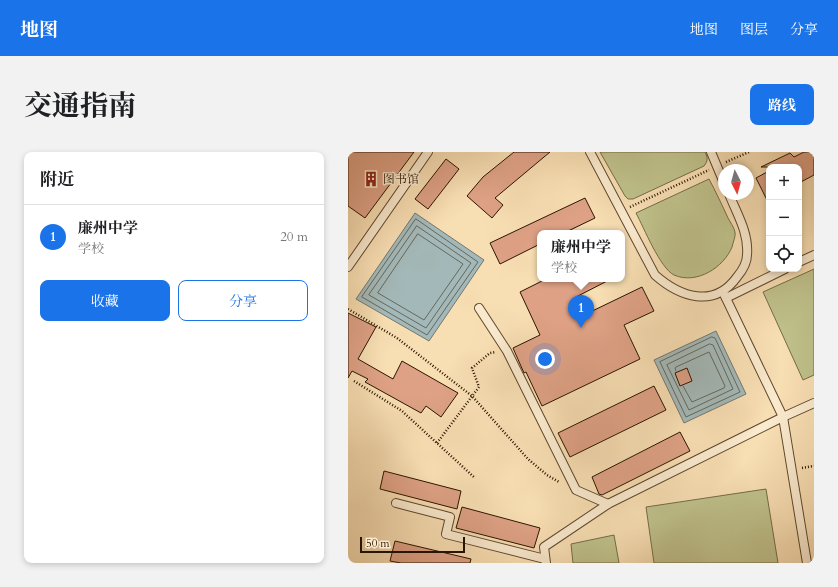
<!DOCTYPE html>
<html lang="zh">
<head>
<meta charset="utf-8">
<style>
  body { margin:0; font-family:Cardo,"Noto Serif SC",serif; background:#f2f2f2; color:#202124 }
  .controls { position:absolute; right:12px; top:12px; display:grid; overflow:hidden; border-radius:8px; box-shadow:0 2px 6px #0003 }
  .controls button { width:36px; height:36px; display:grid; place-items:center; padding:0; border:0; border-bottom:1px solid #e0e0e0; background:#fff; color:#202124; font:20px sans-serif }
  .compass { position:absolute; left:370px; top:12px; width:36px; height:36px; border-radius:50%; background:#fff; box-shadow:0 2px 6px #0003; rotate:174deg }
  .scale { position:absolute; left:12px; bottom:10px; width:105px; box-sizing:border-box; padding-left:4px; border:2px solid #2a1500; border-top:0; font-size:11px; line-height:14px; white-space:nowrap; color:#2a1500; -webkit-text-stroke:3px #faeace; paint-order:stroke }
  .you { position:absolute; left:197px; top:207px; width:14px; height:14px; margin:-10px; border:3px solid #fff; border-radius:50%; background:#1a73e8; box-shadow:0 0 0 6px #1a73e833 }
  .badge { display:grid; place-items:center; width:26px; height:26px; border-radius:50%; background:#1a73e8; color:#fff; font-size:13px; font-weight:700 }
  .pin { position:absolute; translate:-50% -33px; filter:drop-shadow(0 1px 2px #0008) }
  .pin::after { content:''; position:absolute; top:21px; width:14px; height:12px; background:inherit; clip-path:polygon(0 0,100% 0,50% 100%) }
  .popup { position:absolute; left:189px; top:78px; width:88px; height:52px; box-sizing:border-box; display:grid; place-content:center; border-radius:8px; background:#fff; filter:drop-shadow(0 1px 3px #0005); font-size:13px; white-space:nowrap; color:#757577 }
  .popup b { font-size:15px; color:#202124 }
  .popup::after { content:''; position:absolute; left:50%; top:100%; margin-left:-8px; border:8px solid transparent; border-top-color:#fff }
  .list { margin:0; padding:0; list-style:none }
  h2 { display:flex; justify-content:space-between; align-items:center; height:52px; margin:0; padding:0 16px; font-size:17px }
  h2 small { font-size:13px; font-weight:400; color:#757577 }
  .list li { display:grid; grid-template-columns:26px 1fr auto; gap:12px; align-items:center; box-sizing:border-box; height:64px; padding:0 16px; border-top:1px solid #e0e0e0 }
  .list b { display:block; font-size:15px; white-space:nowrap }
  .list p { margin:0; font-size:13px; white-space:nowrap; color:#757577 }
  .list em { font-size:13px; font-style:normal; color:#757577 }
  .actions { display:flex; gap:8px; padding:12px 16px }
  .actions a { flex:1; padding:9px 0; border:1px solid #1a73e8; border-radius:8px; text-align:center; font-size:14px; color:#1a73e8 }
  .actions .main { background:#1a73e8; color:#fff }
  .icon { flex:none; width:22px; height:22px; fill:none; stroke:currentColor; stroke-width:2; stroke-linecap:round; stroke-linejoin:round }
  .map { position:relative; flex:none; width:466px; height:411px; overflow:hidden; border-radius:8px }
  header { display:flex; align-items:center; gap:24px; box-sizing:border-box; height:56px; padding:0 20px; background:#1a73e8; color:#fff }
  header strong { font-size:19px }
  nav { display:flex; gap:22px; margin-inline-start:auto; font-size:14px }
  .intro { display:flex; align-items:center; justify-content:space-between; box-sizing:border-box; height:96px; padding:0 24px }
  h1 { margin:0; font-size:28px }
  .button { padding:10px 18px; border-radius:8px; background:#1a73e8; color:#fff; font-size:14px; font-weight:700 }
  main { display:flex; gap:24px; padding:0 24px }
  aside { flex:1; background:#fff; border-radius:8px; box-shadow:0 2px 6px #0003 }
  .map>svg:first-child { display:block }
</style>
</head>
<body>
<header>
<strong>地图</strong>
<nav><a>地图</a><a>图层</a><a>分享</a></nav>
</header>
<div class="intro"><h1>交通指南</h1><a class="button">路线</a></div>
<main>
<aside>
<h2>附近<small></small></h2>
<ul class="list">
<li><span class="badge">1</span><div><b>廉州中学</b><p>学校</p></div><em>20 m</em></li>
</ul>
<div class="actions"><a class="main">收藏</a><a>分享</a></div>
</aside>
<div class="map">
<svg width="466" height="411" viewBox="0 0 466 411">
  <rect width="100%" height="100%" fill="#f8deb3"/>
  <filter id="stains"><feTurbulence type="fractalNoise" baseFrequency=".005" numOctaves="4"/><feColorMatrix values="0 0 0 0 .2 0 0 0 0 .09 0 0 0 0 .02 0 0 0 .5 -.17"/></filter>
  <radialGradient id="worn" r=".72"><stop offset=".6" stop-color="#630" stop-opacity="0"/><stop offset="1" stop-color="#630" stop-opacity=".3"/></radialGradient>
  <g fill="#bfc18b" stroke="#746b46">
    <path d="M252,0h105c3,6 3,9 -1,14l-71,33h-5l-3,-3z"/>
    <path d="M361,27c7,13 13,26 19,39 2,4 6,9 7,14 1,4 -2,10 -3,15 -8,20 -35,38 -58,28 -14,-7 -30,-47 -38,-62z"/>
    <path d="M466,117v106l-11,5 -40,-88z"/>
    <path d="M418,337l12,74h-124l-8,-56z"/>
    <path d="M266,383l5,28h-46l-2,-19z"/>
  </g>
  <g fill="#a3b9b9" stroke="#73776f">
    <path d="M67,61l69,47 -55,81 -73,-42z"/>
    <path d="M368,179l30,63 -62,29 -30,-63z"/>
  </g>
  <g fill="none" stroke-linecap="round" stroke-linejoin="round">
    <g stroke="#66675c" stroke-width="1">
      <path d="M68,67l62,43 -51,73 -65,-38z"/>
      <path d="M69,74l54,37 -45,65 -57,-33z"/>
      <path d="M70,82l45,30 -39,56 -46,-27z"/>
      <path d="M364,185l3,1 25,54 -54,25 -26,-55z"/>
      <path d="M362,192l3,1 20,44 -44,21 -22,-45z"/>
      <path d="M328,219l-1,-3 1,-1 33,-15 16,34 -1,2 -32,14 -9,-16"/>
    </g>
  </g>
  <g fill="#dea185" stroke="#2a1500">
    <path d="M0,0h66l-49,66 -17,-12z"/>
    <path d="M166,0h36l-55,46 8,7 -11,13 -25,-22 16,-19z"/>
    <path d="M456,0h10v23l-15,8v-16h-38l29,-14 4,4z"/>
    <path d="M98,7l13,10 -31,40 -13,-10z"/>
    <path d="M421,19v33l-13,-26z"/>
    <path d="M237,46l10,20 -31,15h-24v11l-40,20 -10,-21z"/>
    <path d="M198,127h65l-35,18 8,18 58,-28 12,24 -30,14 16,34 -98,47 -16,-34 -2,1 -11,-25 27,-13 -20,-43z"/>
    <path d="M0,161l28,14 -18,32 35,20 9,-18 56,32 -17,24 -15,-11 -5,7 -56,-31 3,-3 -16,-8 -4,7z"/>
    <path d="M339,216l5,13 -12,5 -5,-13z"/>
    <path d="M306,234l12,24 -96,47 -12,-24z"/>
    <path d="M332,280l10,19 -88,44 -3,-1 -7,-17z"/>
    <path d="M36,319l77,20 -4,18 -77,-20z"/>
    <path d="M114,355l78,21 -6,20 -78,-20z"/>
    <path d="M47,389l76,18 -1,4h-69l-11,-2z"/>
  </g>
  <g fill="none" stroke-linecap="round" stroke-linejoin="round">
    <g stroke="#5e472d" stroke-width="10">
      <g id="service">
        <path d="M242,0l65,123c25,22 59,34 82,2 5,-6 10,-14 10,-22 2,-22 -10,-41 -18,-61"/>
        <path d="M363,0l13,31"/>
        <path d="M451,110l15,-7"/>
        <path d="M0,115l80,-115"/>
        <path d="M375,140l60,125 24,146"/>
        <path d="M378,146l59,-29"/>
        <path d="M131,156l28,43 69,139 32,14"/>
        <path d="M48,351l54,14 -4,17 99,25"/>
        <path d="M198,411l-2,-16 64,-43 175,-87 31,-14"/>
      </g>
    </g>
    <g stroke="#2a1500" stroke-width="2.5" stroke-dasharray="1 2" stroke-linecap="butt">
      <path d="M378,10l23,-10"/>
      <path d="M282,55l79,-37"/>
      <path d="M0,157l49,29 75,58 56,63 19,16 12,7"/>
      <path d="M6,229l48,30 73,67"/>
      <path d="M89,291l42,-56 -7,-19 18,-15 6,-1"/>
      <path d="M454,316l12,-2"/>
    </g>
    <use href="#service" stroke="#faeace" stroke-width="8"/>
  </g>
  <defs>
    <g id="building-bare" transform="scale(1.2)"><path d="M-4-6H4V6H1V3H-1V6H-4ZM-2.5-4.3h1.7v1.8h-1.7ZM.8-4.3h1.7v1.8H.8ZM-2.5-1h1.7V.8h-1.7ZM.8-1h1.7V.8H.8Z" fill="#8f2418" stroke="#faeace" stroke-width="2.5" paint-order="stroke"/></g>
  </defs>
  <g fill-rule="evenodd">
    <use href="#building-bare" x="23" y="27"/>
  </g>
  <g text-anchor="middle" stroke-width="3" stroke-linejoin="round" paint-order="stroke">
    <g font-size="12" fill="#2a1500" stroke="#faeace" text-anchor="start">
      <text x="35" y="31">图书馆</text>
    </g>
  </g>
  <rect width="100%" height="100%" filter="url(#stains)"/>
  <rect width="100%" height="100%" fill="url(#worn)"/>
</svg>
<div class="controls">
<button>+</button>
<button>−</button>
<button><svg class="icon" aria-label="locate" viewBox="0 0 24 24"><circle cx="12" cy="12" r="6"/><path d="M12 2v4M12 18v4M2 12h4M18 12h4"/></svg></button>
</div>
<svg class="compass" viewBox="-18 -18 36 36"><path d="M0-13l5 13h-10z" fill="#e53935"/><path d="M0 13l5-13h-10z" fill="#757577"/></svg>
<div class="scale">50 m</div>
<div class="you"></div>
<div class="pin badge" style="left:233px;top:176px">1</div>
<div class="popup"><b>廉州中学</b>学校</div>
</div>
</main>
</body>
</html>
